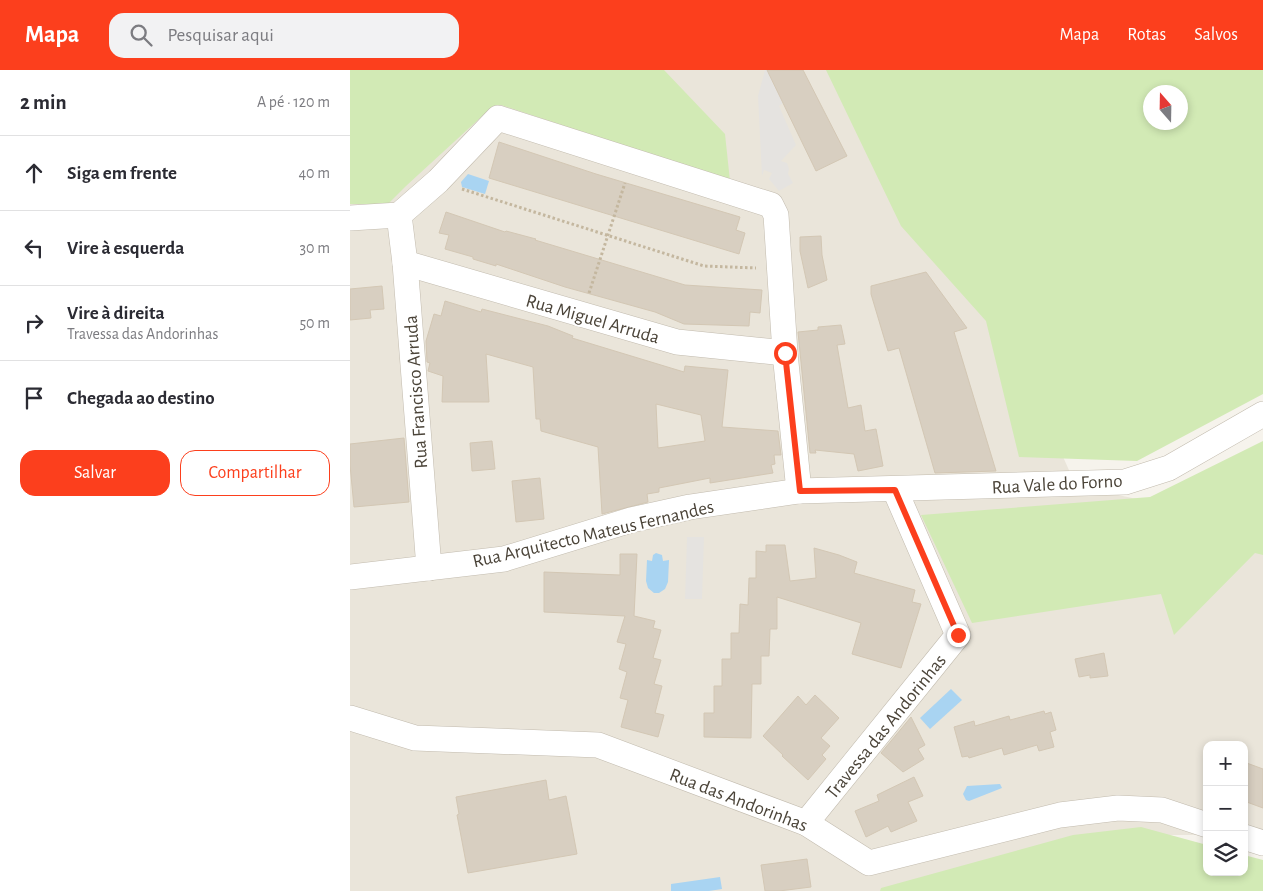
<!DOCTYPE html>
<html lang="pt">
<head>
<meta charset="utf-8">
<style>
  body { margin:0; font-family:"Alegreya Sans",sans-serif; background:#f2f2f3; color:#2b2b33 }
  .controls { position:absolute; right:15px; bottom:15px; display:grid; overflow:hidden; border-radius:10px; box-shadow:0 2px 8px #0003 }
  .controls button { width:45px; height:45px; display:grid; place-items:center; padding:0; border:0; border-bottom:1px solid #e1e1e2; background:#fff; color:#2b2b33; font:25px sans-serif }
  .compass { position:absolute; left:793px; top:15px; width:45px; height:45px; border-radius:50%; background:#fff; box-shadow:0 2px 8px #0003; rotate:340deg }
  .stop { position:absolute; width:15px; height:15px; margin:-11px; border:4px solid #fc3f1d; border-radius:50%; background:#fff }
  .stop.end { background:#fc3f1d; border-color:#fff; box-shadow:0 1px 5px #0008 }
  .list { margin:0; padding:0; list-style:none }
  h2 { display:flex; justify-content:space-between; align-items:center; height:65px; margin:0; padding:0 20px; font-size:21px }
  h2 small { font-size:16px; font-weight:400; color:#7c7c81 }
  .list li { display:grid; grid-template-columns:32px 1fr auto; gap:15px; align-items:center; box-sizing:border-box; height:75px; padding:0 20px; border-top:1px solid #e1e1e2 }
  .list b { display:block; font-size:19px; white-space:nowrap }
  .list p { margin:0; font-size:16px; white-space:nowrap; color:#7c7c81 }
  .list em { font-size:16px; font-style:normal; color:#7c7c81 }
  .actions { display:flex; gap:10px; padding:15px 20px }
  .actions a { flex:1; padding:11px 0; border:1px solid #fc3f1d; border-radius:15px; text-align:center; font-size:18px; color:#fc3f1d }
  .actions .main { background:#fc3f1d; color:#fff }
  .icon { flex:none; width:28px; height:28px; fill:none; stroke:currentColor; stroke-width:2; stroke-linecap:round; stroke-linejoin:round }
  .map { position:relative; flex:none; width:913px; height:821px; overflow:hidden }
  header { display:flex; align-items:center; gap:30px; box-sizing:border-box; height:70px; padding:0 25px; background:#fc3f1d; color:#fff }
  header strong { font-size:24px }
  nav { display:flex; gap:28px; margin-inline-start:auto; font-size:18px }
  .search { width:350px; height:45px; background:#f2f2f3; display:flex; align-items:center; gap:12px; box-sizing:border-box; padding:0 18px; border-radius:15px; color:#7c7c81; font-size:19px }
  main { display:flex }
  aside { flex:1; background:#fff }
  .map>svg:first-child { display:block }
</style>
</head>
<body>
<header>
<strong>Mapa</strong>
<div class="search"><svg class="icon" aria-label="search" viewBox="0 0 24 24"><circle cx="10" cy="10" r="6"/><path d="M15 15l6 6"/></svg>Pesquisar aqui</div>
<nav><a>Mapa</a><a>Rotas</a><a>Salvos</a></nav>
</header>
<main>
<aside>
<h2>2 min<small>A pé · 120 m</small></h2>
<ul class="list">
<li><svg class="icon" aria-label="ahead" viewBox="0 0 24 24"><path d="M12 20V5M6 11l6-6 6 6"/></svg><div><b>Siga em frente</b></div><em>40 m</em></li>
<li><svg class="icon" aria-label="left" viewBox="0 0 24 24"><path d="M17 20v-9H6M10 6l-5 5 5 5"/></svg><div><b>Vire à esquerda</b></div><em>30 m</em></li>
<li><svg class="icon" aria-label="right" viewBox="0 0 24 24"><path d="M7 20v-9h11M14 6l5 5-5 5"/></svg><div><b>Vire à direita</b><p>Travessa das Andorinhas</p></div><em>50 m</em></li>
<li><svg class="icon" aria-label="arrive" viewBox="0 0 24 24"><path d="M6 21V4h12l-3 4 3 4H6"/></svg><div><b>Chegada ao destino</b></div></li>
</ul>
<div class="actions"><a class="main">Salvar</a><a>Compartilhar</a></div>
</aside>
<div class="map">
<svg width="913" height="821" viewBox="0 0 913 821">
  <rect width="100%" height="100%" fill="#f6f3ec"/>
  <path fill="#eae5da" d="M0,0h541l185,416 187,40v309h-19v-90h-37v90h-56l-183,56h-618z"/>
  <g fill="#d2eab5" fill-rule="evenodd">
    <path d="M0,0h314l61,64 5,47 -229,-76 -10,3 -85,78 -18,18h-38z"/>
    <path d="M476,0h437v324l-126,67 -118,-4 -33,-136 -85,-95zM800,22h30v30h-30z"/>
    <path d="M913,371v114l-8,-2 -81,82 -13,-41 -189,29 -51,-108 229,-18z"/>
    <path d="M791,757l66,18v27h37v-17l19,5v31h-383l1,-3 192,-53z"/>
  </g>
  <g fill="#e5e3e0">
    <path d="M415,0h2l16,33 -4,3 17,39 -15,16 6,2 2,6 -1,5 5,9 -14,8 -10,-12 3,-6 -8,-3 -2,6 -4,-80z"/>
    <path d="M337,467h17l-2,62h-17z"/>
  </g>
  <g fill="#a9d4f2">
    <path d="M118,104l21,7 -4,13 -23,-7 -1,-5z"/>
    <path d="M306,483l6,2 1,6 6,-1 -1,22 -3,7 -6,4h-5l-6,-5 -2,-7 1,-21 5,1 1,-6z"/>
    <path d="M601,619l11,11 -32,29 -10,-11z"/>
    <path d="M650,714l2,4 -33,13 -3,-1 -3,-6 4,-8z"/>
    <path d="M370,807l2,12 -13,2h-38v-7z"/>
  </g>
  <g fill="#d8cfc1" stroke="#d3c7b4" fill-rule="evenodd">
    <path d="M417,0h36l44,86 -31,15z"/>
    <path d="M149,72l97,32 144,43 -4,13 9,3 -6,21 -250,-76z"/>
    <path d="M96,142l59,20 1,-1 30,8 -1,1 150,45 77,5 -2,23 -10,-1 -1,14 -65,-2 -29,-12 -90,-25 -69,-23v2l-23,-7v-2l-28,-8 4,-14 -10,-2z"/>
    <path d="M471,166l1,19 5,25 -19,8 -8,-37v-14z"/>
    <path d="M576,202l41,56 -13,4 42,139 -61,2 -36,-125 -11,3 -17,-57v-8z"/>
    <path d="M32,216l2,23 -14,1 1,8 -21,2v-31z"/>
    <path d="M95,231l36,11 1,-3 66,17 25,10 -1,2 112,34 1,-6 43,4 -6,57 56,4 3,24h-7l1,9 -4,1 2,8 -63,10v-5l-51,10v4l-12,2 1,8 -46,12 -4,-67 -57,-16 -1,-12h-4l-3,-52 -47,-13 3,48h-47l1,-26 -15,-5 2,-8 -3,-1 -1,-21 8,-27 7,2zM306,334l45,11 4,26 -47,7z"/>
    <path d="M491,255l4,19 -8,1 11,63 13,-3 4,26 11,-2 7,37 -25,5 -4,-17 -39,-4 1,3h-6l-12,-121 20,-2v-3z"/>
    <path d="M54,368l5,64 -55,5 -4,-42v-21z"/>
    <path d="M142,371l3,28 -23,2 -2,-28z"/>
    <path d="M190,408l4,41 -28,3 -4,-41z"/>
    <path d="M416,475h19l5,36 26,-3 -2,-30 25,7 18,7 -3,11 61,17 -3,12 9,2 -20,64 -49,-14 9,-31 -84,-26v32h-7l-1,27h-8v28h-9l-1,54 -47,-1v-24h10v-27h8v-27h9v-26h8l1,-29 8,1 1,-27h7v-27l10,1z"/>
    <path d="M270,484h17l-3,62 21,5 -2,7 8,2 -8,28 8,2 -7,24 8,2 -7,27 9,2 -6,22 -37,-10 7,-27 -8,-2 7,-26 -8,-3 7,-25 -9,-2 8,-26 -81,-4v-40l76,3z"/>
    <path d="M754,583l4,23 -18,2v-3l-11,2 -4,-18z"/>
    <path d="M465,625l24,23 -18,20 9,8 -8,9 4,4 -18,21 -26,-24 1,-1 -20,-19 35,-40 8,9z"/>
    <path d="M694,641l1,3 6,-2 5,18 -6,2 4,15 -15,4 -2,-6 -33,10 -2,-7 -33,10 -1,-2 -6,1 -8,-30 20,-6 1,5 34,-10 1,4z"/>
    <path d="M561,647l14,28 -7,4 6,10 -21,13 -22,-19z"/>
    <path d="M894,692l19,7v39l-19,-7z"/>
    <path d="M564,707l9,19 -15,6 9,19 -26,11 -3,-6 -22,11 -11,-26 24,-10 -2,-6z"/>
    <path d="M196,710l3,20 17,-4 11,58 -109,19 -11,-58 2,-1 -3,-17z"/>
    <path d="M457,789l4,28 -32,4h-14l-4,-26z"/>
  </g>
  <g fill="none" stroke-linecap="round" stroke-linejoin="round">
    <g stroke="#c2bbae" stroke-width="26">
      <g id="minor">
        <path d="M49,145l6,48 24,305"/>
        <path d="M0,148l49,-3 39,-34 60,-63 273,87 5,10 9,138 14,138"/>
        <path d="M55,193l272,79 108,11"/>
        <path d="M0,507l154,-18 127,-39 59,-13 109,-16 326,-9 44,-14 94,-54"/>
        <path d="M0,648l65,20 183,7 208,78 63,40 191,-48 58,-7 44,2 45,15"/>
        <path d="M456,753l152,-188 -63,-145"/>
        <path d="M894,767l19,6"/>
      </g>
    </g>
    <g stroke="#c4b79f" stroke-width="3" stroke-dasharray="2.5 2.5" stroke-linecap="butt">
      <path d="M112,119l242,77 52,2"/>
      <path d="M239,223l36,-110"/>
    </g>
    <use href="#minor" stroke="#fff" stroke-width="25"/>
  </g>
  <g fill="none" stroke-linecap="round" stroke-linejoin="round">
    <path stroke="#fc3f1d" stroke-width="6" d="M435,283l15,138 95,-1 63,145"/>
  </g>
  <g text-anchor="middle" stroke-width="4" stroke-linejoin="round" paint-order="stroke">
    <g font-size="19" fill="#4b4439" stroke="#fff">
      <text transform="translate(243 248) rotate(16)" y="7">Rua Miguel Arruda</text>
      <text transform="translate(65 322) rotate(-94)" y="7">Rua Francisco Arruda</text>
      <text transform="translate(707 413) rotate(-3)" y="7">Rua Vale do Forno</text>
      <text transform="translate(243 463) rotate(-13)" y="7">Rua Arquitecto Mateus Fernandes</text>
      <text transform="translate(535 656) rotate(-51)" y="7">Travessa das Andorinhas</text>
      <text transform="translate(389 729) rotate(21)" y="7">Rua das Andorinhas</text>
    </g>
  </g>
</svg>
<div class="controls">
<button>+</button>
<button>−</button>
<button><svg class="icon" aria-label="layers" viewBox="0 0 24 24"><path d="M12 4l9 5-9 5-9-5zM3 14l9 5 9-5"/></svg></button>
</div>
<svg class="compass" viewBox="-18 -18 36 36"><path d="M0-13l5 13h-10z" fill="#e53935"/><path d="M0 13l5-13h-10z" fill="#7c7c81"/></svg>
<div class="stop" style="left:435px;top:283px"></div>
<div class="stop end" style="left:608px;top:565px"></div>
</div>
</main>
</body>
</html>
